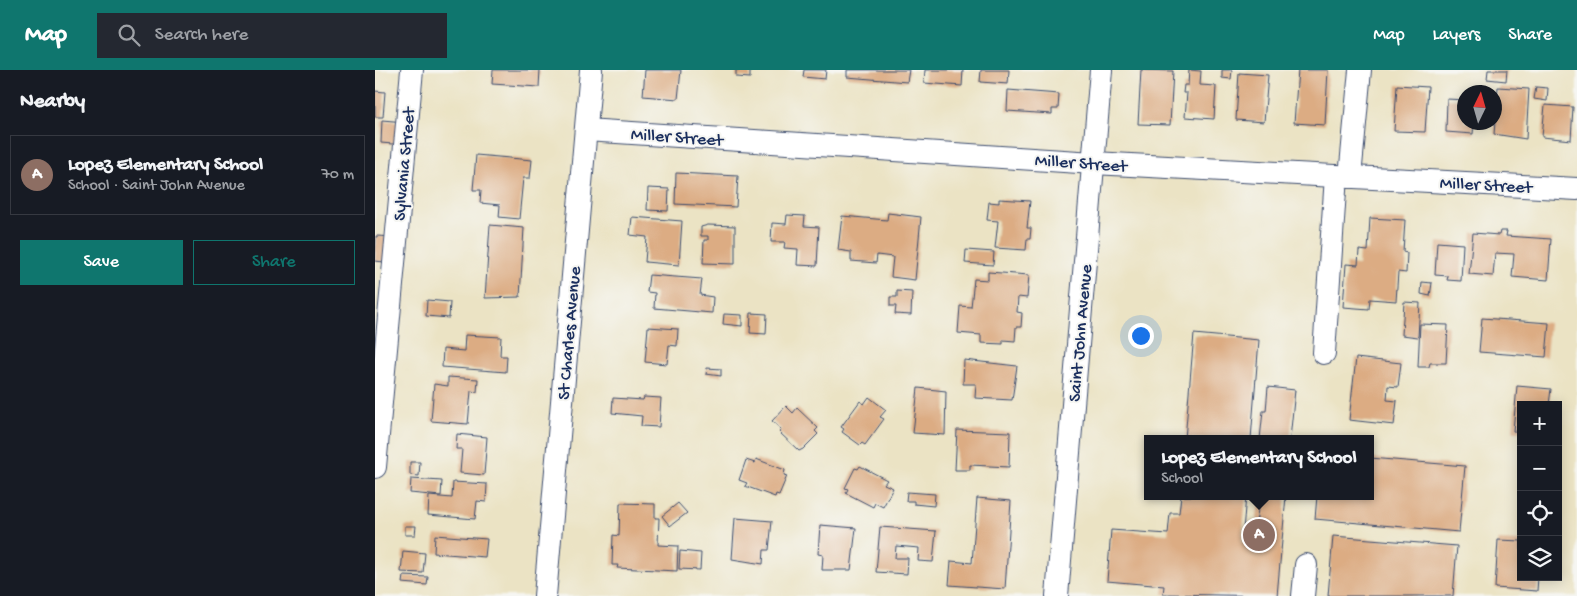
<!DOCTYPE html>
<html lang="en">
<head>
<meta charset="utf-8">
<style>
  body { margin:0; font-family:"Gochi Hand",sans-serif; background:#242831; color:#f1f3f6 }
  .controls { position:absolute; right:15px; bottom:15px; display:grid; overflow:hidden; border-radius:0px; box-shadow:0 2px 12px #0003 }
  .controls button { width:45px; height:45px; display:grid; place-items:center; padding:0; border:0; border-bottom:1px solid #363941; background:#171b24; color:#f1f3f6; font:25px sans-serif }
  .compass { position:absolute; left:1082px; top:15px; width:45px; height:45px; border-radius:50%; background:#171b24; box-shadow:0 2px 12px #0003; rotate:5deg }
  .you { position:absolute; left:765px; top:265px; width:18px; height:18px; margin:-12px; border:4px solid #fff; border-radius:50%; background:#1a73e8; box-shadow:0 0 0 8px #1a73e833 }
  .badge { display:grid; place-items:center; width:32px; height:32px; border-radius:50%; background:#0f766e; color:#fff; font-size:16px; font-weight:700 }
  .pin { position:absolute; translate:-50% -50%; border:2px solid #fff; box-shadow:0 1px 5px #0006 }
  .popup { position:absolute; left:769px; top:365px; width:230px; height:65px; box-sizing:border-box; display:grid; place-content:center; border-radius:0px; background:#171b24; filter:drop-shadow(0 1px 4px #0005); font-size:16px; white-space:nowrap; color:#9ea1a6 }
  .popup b { font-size:19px; color:#f1f3f6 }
  .popup::after { content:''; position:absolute; left:50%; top:100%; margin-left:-10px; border:10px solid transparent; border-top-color:#171b24 }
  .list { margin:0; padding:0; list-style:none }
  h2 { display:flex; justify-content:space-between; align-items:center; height:65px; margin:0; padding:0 20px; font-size:21px }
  h2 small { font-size:16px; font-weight:400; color:#9ea1a6 }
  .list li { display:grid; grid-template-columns:32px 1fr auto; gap:15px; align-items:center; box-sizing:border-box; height:80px; margin:0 10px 10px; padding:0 10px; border:1px solid #363941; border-radius:0px }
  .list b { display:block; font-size:19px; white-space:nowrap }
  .list p { margin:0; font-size:16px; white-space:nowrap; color:#9ea1a6 }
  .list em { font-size:16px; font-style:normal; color:#9ea1a6 }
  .actions { display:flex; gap:10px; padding:15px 20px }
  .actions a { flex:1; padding:11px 0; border:1px solid #0f766e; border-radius:0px; text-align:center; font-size:18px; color:#0f766e }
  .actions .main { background:#0f766e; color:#fff }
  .icon { flex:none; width:28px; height:28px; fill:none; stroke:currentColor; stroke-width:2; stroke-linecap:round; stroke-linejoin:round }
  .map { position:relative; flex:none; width:1202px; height:526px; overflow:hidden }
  header { display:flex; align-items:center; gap:30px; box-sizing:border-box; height:70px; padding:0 25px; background:#0f766e; color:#fff }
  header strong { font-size:24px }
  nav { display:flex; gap:28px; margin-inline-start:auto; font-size:18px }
  .search { width:350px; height:45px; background:#242831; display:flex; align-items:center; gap:12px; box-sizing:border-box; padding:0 18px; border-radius:0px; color:#9ea1a6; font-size:19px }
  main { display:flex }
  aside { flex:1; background:#171b24 }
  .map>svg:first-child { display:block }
</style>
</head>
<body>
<header>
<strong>Map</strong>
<div class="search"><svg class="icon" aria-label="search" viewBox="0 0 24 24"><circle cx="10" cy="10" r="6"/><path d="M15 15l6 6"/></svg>Search here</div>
<nav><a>Map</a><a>Layers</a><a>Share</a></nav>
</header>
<main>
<aside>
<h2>Nearby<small></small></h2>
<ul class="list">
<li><span class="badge" style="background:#8d6e63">A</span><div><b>Lopez Elementary School</b><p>School · Saint John Avenue</p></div><em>70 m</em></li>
</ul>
<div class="actions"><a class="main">Save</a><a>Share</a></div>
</aside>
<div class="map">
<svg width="1202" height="526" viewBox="0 0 1202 526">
  <rect width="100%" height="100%" fill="#f6f6f2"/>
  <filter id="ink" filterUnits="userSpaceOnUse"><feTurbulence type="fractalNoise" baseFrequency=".02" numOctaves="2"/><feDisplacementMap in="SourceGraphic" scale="10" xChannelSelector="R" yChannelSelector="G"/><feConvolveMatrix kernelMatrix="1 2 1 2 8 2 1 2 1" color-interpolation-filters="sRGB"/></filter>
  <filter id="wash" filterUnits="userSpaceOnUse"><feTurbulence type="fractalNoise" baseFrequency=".0096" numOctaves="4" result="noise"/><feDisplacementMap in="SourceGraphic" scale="20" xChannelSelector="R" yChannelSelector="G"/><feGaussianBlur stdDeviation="1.12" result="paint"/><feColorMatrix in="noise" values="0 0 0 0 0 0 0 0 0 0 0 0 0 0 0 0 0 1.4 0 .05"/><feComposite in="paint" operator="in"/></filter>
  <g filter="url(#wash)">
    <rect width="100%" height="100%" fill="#ebe3c4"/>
    <g id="blocks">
      <g fill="#dcac83">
        <path d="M118,0h47l-1,17 -47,-3z"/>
        <path d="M270,0h36l-3,29 -35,-3z"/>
        <path d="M361,0h14v8l-14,-1z"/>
        <path d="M429,0h22l-1,9 -22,-2z"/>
        <path d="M472,0h62l-2,12 -60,-5z"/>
        <path d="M550,0h38l-1,16 -38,-3z"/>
        <path d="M606,0h28l-1,14 -28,-2z"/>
        <path d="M766,0l32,1 -3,54 -32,-1z"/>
        <path d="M814,0l12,1 -1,14 16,1 -2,33 -29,-2 2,-24h-4l1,-8h4z"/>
        <path d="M847,0h10l-1,9 -9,-1z"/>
        <path d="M923,0h30l-3,55 -31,-2z"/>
        <path d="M1113,0h19l-1,11 -19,-2z"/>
        <path d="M864,3l29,2 -4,47 -28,-2z"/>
        <path d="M1022,15l31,2 -3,45 -31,-1z"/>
        <path d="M1123,17l31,2 -3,50 -32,-5z"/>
        <path d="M1161,17l12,1 -1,13 -13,-2z"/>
        <path d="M633,20l51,4 -1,15h-6v5l-45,-3z"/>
        <path d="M0,21l10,1 -2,25h-8z"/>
        <path d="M1072,29l18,1v22h9l-1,12 -27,-2z"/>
        <path d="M1170,35l28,2 -2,33 -29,-3z"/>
        <path d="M7,50l23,2 -1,23 -23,-2z"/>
        <path d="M101,85l56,5 -2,18h-7l-4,41 -20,-2 1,-12 -20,-2 1,-13h-8z"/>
        <path d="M301,103l62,3 -2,31 -61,-3z"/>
        <path d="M273,118l21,1 -1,22 -21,-1z"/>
        <path d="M624,129l31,2 -3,27h4l-1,11h-3l-1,11 -31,-2 3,-27 -11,-1 2,-18 10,1z"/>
        <path d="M513,143l33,4 -6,63 -24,-3 2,-20 -16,-2 -1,8 -25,-2v-9l-13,-2 4,-34 45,4z"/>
        <path d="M412,145l18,1 -1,10 15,1 -2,39 -20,-1 1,-16 -14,-1 1,-6h-14l1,-19 14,1z"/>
        <path d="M257,147l50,4 -3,44 -34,-3 2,-25 -17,-2z"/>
        <path d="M995,148l35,2 -2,32 4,1 -1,20 -8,-1 -2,29 -26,-2 -1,10 -26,-2 3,-43 12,1 1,-15 9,1z"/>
        <path d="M115,155l34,3 -4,69 -35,1z"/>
        <path d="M333,155l27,1v38l-32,-1 1,-23h4v-4h-7v-9z"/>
        <path d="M1125,161h7l-1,5 45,3 -3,41 -36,-3 2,-23 -19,-1 -2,23 -24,-2 4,-41 26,2z"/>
        <path d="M1,166l20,1 -2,26 -19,-2z"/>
        <path d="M1062,172l26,2 -2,37 -14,-1 1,-4 -13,-1z"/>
        <path d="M591,180l28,2 -1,13 -28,-2z"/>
        <path d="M613,202l41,3 -2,23 -9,-1 -1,15 5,1 -1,14h-5l-1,14 -12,-1v4l-22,-1v-8l-23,-2 2,-27 11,1 3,-28 14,1z"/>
        <path d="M274,205l53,4 -2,16 13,2 -1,16 -58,-5 1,-15 -8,-1z"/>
        <path d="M1047,212l10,1 -2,13 -9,-2z"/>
        <path d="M522,221l15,1 -1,23 -16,-1 1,-8h-6v-9h7z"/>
        <path d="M52,230l23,2 -1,16 -23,-2z"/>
        <path d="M1029,232l16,1 -2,34 -16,-2z"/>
        <path d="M376,243l16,1 -1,20 -16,-1z"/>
        <path d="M349,244l18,1v11l-19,-2z"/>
        <path d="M1107,248l67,5 -3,34 -67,-5z"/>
        <path d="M1045,254l28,1 -2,38h-16l-1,4h-11z"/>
        <path d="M273,257l30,2 -1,17 -8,-1 -2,19 -22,-2z"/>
        <path d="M819,264l65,6 -8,99h-66z"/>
        <path d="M90,265l36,2 -1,19h7l-1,16 -64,-5 1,-18 21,2z"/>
        <path d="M981,288l45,5 -3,24 -10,-1 -1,14 10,1 -3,24 -45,-5z"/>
        <path d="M589,290l53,6 -5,34 -37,-2 1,-14h-13z"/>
        <path d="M332,298l14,1v7l-15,-2z"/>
        <path d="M73,307l30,2 -1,13 -6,-1 -3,33 -37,-3 3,-37 14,2z"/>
        <path d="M1142,316l34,3 -2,16h-28v27l-8,-1z"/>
        <path d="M893,317l27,3 -5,49h-30l3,-28h3z"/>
        <path d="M543,318l28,3 -1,44 -32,-2z"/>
        <path d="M269,327l17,1 -2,29 -18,-1 1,-10 -30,-3 1,-15 30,2z"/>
        <path d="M494,327l17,13 -6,7 4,2 -19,26 -3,-2 -2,2 -18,-13 2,-3 -3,-2 19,-26 4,3z"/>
        <path d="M411,336l7,7 4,-5 21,20 -3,3 3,3 -15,15 -4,2 -20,-19 2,-3 -9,-8z"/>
        <path d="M582,360l53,2 -1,35 -39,-2v5h-15z"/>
        <path d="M82,364l30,3 -3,38 -24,-2 2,-24h-6z"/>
        <path d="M995,388l95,8 -6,66 -144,-13 2,-23h53z"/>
        <path d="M381,389l29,11 -1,5 3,1 -8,19 -3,-1 -1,3 -30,-11 2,-3 -8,-3 7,-20 9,3z"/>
        <path d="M35,392h10l-1,14 -9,-1z"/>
        <path d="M485,396l27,14 -3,4 9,4 -10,19 -8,-4 -2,4 -27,-14 2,-4 -3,-1 10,-20 3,1z"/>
        <path d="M36,409l31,2 -1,15 -31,-3z"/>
        <path d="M78,412l34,2 -1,18 -9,-1 -2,18 -47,-4 1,-19 23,2z"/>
        <path d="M532,422l28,2 -1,12 -20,-2v-3h-8z"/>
        <path d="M806,426h65l-4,46 11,1 7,-47h26l-9,100 -114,-2 1,-8 -57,-5 4,-51 57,4 2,-21h9z"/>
        <path d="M602,428l34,3 -6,88 -56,-4 2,-24 21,2z"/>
        <path d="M245,433l35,1v14h4l-1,27 20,1 -1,25 -60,-3 1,-3h-6l1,-30 6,1z"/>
        <path d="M303,433l9,10 -17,13 -8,-10z"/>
        <path d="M360,448l37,3 -3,29h-5l-1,14 -31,-5z"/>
        <path d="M445,455l36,3 -5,42h-29l1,-15 -5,-1z"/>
        <path d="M30,456h11l-1,9h-10z"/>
        <path d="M505,457l56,4 -3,31 -15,-1 1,-13 -23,-2 -1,12h13l-1,16 -31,-2z"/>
        <path d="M60,465l52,4 -2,18 -51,-4z"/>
        <path d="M958,466l124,10 -4,50h-125z"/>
        <path d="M1123,470l23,1v36h17l-1,14 -42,-3z"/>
        <path d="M28,481l22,2 -2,20 -22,-1z"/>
        <path d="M305,481l21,2 -1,17 -21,-1z"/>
        <path d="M28,506l25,1 -1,8 -25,-2z"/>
      </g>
    </g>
  </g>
  <g filter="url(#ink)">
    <use href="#blocks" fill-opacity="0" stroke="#3a4a6d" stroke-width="1"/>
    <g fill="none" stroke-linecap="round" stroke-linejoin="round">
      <g stroke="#3a4a6d" stroke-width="24">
        <g id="minor">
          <path d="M211,60l508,33 483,26"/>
          <path d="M975,107l10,-107"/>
          <path d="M949,283l12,-177"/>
          <path d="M0,397l37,-397"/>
          <path d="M170,526l46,-526"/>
          <path d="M682,526l44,-526"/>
          <path d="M928,526l3,-31"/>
        </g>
      </g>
      <use href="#minor" stroke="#fff" stroke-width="22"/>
    </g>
  </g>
  <g text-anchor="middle" stroke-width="4" stroke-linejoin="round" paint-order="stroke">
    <g font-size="18" fill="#1b2f5e" stroke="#f6f6f2">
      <text transform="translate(302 66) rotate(4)" y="6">Miller Street</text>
      <text transform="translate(706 92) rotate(4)" y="6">Miller Street</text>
      <text transform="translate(28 94) rotate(-85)" y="6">Sylvania Street</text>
      <text transform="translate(1111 114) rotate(3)" y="6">Miller Street</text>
      <text transform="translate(193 263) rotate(-85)" y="6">St Charles Avenue</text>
      <text transform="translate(704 263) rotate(-85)" y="6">Saint John Avenue</text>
    </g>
  </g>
</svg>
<div class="controls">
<button>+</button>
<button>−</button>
<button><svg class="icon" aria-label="locate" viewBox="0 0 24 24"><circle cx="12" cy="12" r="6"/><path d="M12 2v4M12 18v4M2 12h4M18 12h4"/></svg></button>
<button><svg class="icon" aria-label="layers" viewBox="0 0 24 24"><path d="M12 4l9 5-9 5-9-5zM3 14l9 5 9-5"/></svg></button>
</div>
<svg class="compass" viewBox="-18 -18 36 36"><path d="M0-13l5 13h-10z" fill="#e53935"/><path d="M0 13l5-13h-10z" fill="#9ea1a6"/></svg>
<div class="you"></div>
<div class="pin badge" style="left:884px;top:465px;background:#8d6e63">A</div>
<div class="popup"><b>Lopez Elementary School</b>School</div>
</div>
</main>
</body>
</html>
